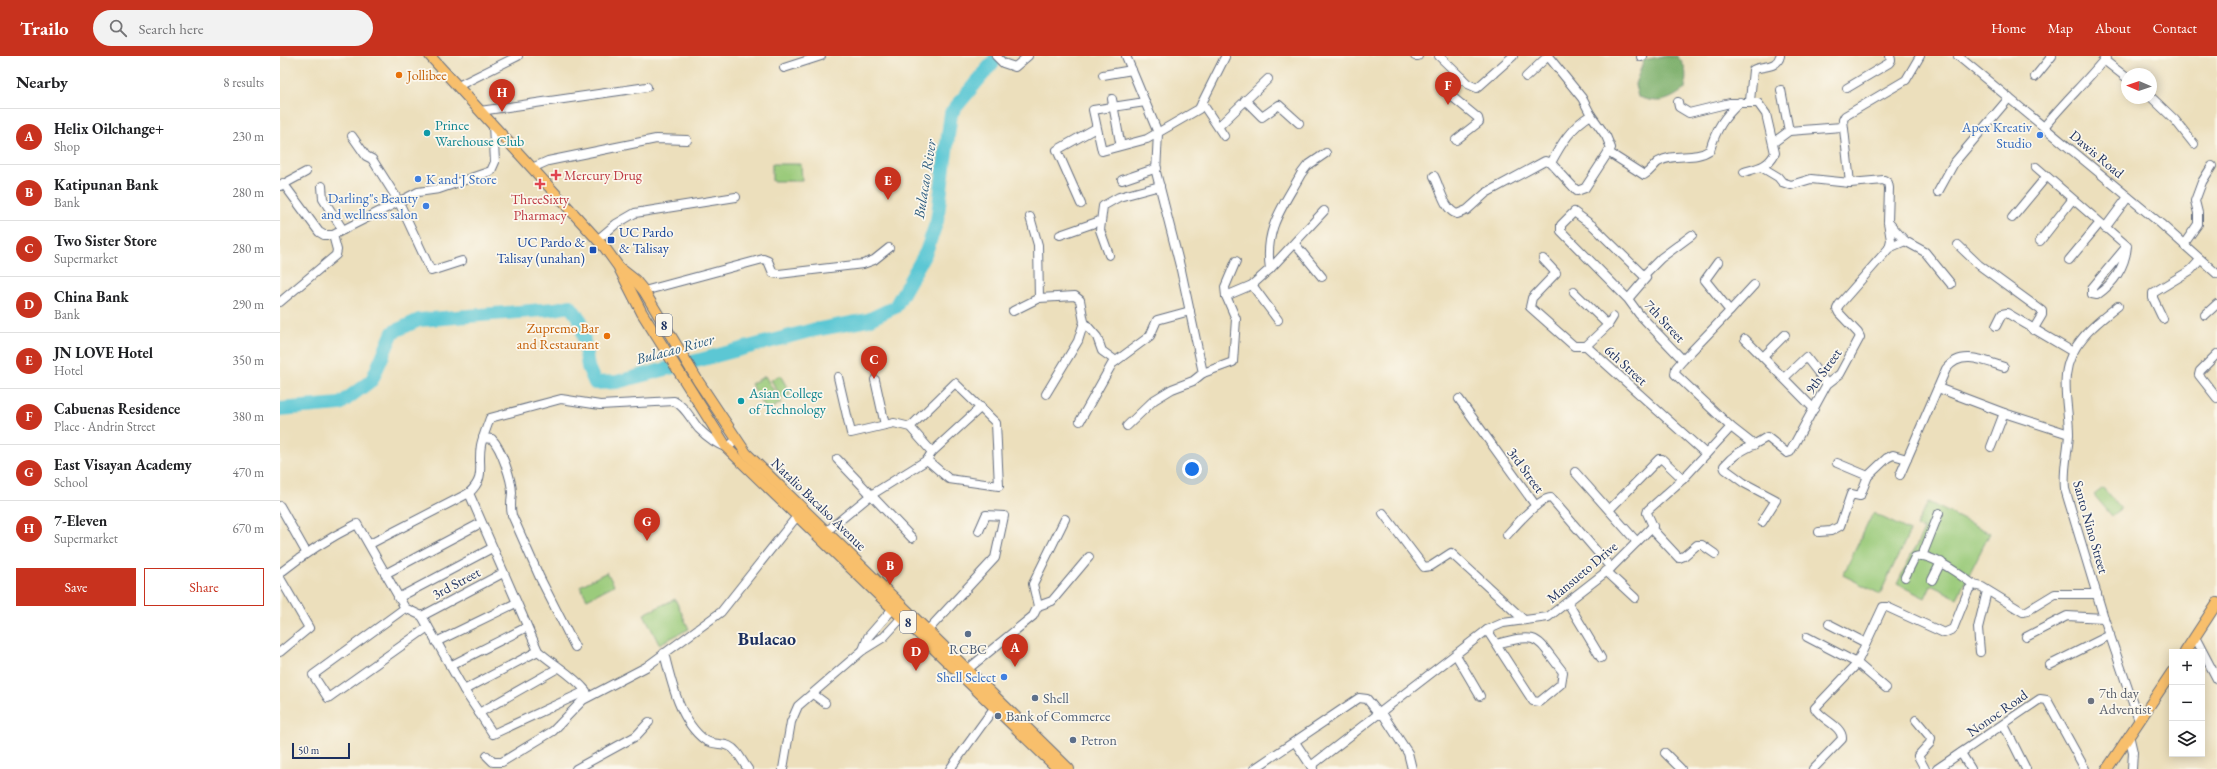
<!DOCTYPE html>
<html lang="en">
<head>
<meta charset="utf-8">
<style>
  body { margin:0; font-family:"EB Garamond",serif; background:#f2f2f2; color:#202124 }
  .controls { position:absolute; right:12px; bottom:12px; display:grid; overflow:hidden; border-radius:0px; box-shadow:0 2px 10px #0003 }
  .controls button { width:36px; height:36px; display:grid; place-items:center; padding:0; border:0; border-bottom:1px solid #e0e0e0; background:#fff; color:#202124; font:20px sans-serif }
  .compass { position:absolute; left:1841px; top:12px; width:36px; height:36px; border-radius:50%; background:#fff; box-shadow:0 2px 10px #0003; rotate:272deg }
  .scale { position:absolute; left:12px; bottom:10px; width:58px; box-sizing:border-box; padding-left:4px; border:2px solid #1b2f5e; border-top:0; font-size:11px; line-height:14px; white-space:nowrap; color:#1b2f5e; -webkit-text-stroke:3px #fbf7ec; paint-order:stroke }
  .you { position:absolute; left:912px; top:413px; width:14px; height:14px; margin:-10px; border:3px solid #fff; border-radius:50%; background:#1a73e8; box-shadow:0 0 0 6px #1a73e833 }
  .badge { display:grid; place-items:center; width:26px; height:26px; border-radius:50%; background:#c8321e; color:#fff; font-size:13px; font-weight:700 }
  .pin { position:absolute; translate:-50% -33px; filter:drop-shadow(0 1px 2px #0008) }
  .pin::after { content:''; position:absolute; top:21px; width:14px; height:12px; background:inherit; clip-path:polygon(0 0,100% 0,50% 100%) }
  .list { margin:0; padding:0; list-style:none }
  h2 { display:flex; justify-content:space-between; align-items:center; height:52px; margin:0; padding:0 16px; font-size:17px }
  h2 small { font-size:13px; font-weight:400; color:#757577 }
  .list li { display:grid; grid-template-columns:26px 1fr auto; gap:12px; align-items:center; box-sizing:border-box; height:56px; padding:0 16px; border-top:1px solid #e0e0e0 }
  .list b { display:block; font-size:15px; white-space:nowrap }
  .list p { margin:0; font-size:13px; white-space:nowrap; color:#757577 }
  .list em { font-size:13px; font-style:normal; color:#757577 }
  .actions { display:flex; gap:8px; padding:12px 16px }
  .actions a { flex:1; padding:9px 0; border:1px solid #c8321e; border-radius:0px; text-align:center; font-size:14px; color:#c8321e }
  .actions .main { background:#c8321e; color:#fff }
  .icon { flex:none; width:22px; height:22px; fill:none; stroke:currentColor; stroke-width:2; stroke-linecap:round; stroke-linejoin:round }
  .map { position:relative; flex:none; width:1937px; height:713px; overflow:hidden }
  header { display:flex; align-items:center; gap:24px; box-sizing:border-box; height:56px; padding:0 20px; background:#c8321e; color:#fff }
  header strong { font-size:19px }
  nav { display:flex; gap:22px; margin-inline-start:auto; font-size:14px }
  .search { width:280px; height:36px; background:#f2f2f2; display:flex; align-items:center; gap:10px; box-sizing:border-box; padding:0 14px; border-radius:22px; color:#757577; font-size:15px }
  main { display:flex }
  aside { flex:1; background:#fff }
  .map>svg:first-child { display:block }
</style>
</head>
<body>
<header>
<strong>Trailo</strong>
<div class="search"><svg class="icon" aria-label="search" viewBox="0 0 24 24"><circle cx="10" cy="10" r="6"/><path d="M15 15l6 6"/></svg>Search here</div>
<nav><a>Home</a><a>Map</a><a>About</a><a>Contact</a></nav>
</header>
<main>
<aside>
<h2>Nearby<small>8 results</small></h2>
<ul class="list">
<li><span class="badge">A</span><div><b>Helix Oilchange+</b><p>Shop</p></div><em>230 m</em></li>
<li><span class="badge">B</span><div><b>Katipunan Bank</b><p>Bank</p></div><em>280 m</em></li>
<li><span class="badge">C</span><div><b>Two Sister Store</b><p>Supermarket</p></div><em>280 m</em></li>
<li><span class="badge">D</span><div><b>China Bank</b><p>Bank</p></div><em>290 m</em></li>
<li><span class="badge">E</span><div><b>JN LOVE Hotel</b><p>Hotel</p></div><em>350 m</em></li>
<li><span class="badge">F</span><div><b>Cabuenas Residence</b><p>Place · Andrin Street</p></div><em>380 m</em></li>
<li><span class="badge">G</span><div><b>East Visayan Academy</b><p>School</p></div><em>470 m</em></li>
<li><span class="badge">H</span><div><b>7-Eleven</b><p>Supermarket</p></div><em>670 m</em></li>
</ul>
<div class="actions"><a class="main">Save</a><a>Share</a></div>
</aside>
<div class="map">
<svg width="1937" height="713" viewBox="0 0 1937 713">
  <rect width="100%" height="100%" fill="#fbf7ec"/>
  <filter id="ink" filterUnits="userSpaceOnUse"><feTurbulence type="fractalNoise" baseFrequency=".025" numOctaves="2"/><feDisplacementMap in="SourceGraphic" scale="8" xChannelSelector="R" yChannelSelector="G"/><feConvolveMatrix kernelMatrix="1 2 1 2 8 2 1 2 1" color-interpolation-filters="sRGB"/></filter>
  <filter id="wash" filterUnits="userSpaceOnUse"><feTurbulence type="fractalNoise" baseFrequency=".012" numOctaves="4" result="noise"/><feDisplacementMap in="SourceGraphic" scale="16" xChannelSelector="R" yChannelSelector="G"/><feGaussianBlur stdDeviation="0.9" result="paint"/><feColorMatrix in="noise" values="0 0 0 0 0 0 0 0 0 0 0 0 0 0 0 0 0 1.4 0 .05"/><feComposite in="paint" operator="in"/></filter>
  <g filter="url(#wash)">
    <rect width="100%" height="100%" fill="#ecdfbc"/>
    <g fill="#9bcb7b" stroke="#5b7d6c">
      <path d="M492,108h29l1,17h-30z"/>
      <path d="M500,319l11,19 -9,5 -11,-19z"/>
      <path d="M485,320l16,27 -14,8 -16,-27z"/>
      <path d="M1823,432l18,21 -9,7 -18,-21z"/>
      <path d="M1648,446l62,31 -33,65 -26,-13 -6,13 -28,-14 27,-54 -8,-4z"/>
      <path d="M1593,457l37,18 -30,63 -37,-19z"/>
      <path d="M327,516l7,13 -27,14 -7,-13z"/>
      <path d="M395,543l14,30 -30,15 -15,-30z"/>
    </g>
    <path fill="#7caf6b" stroke="#4c6f64" d="M1383,0h14c11,13 9,17 8,33 -18,13 -26,15 -47,8l-3,-13 9,-24z"/>
    <g fill="none" stroke-linecap="round" stroke-linejoin="round">
      <path stroke="#5bc7d4" stroke-width="14" d="M0,353l60,-5 32,-24 21,-48 26,-12 136,-11 15,-3 11,15 7,46 7,16 22,-1 192,-51 59,-11 27,-13 31,-55 11,-31 14,-108 47,-57"/>
    </g>
  </g>
  <g filter="url(#ink)">
    <g fill="none" stroke-linecap="round" stroke-linejoin="round">
      <g stroke="#646d7f" stroke-width="10">
        <g id="minor">
          <path d="M716,0l7,7 12,4 13,-11"/>
          <path d="M846,0l32,77 -2,39 25,98 22,103"/>
          <path d="M1135,0h3"/>
          <path d="M1159,0l29,28 9,4 36,-32"/>
          <path d="M1268,0l34,42 9,17"/>
          <path d="M1678,0l203,168 56,50"/>
          <path d="M1361,1l2,-1"/>
          <path d="M1824,4l23,18"/>
          <path d="M504,12l37,-12"/>
          <path d="M823,19l29,-5"/>
          <path d="M1246,21l22,-21"/>
          <path d="M1755,21l17,-21"/>
          <path d="M178,30l60,-30"/>
          <path d="M1567,32l42,-25 2,-3 -1,-4"/>
          <path d="M1501,34l8,41"/>
          <path d="M1871,41l24,23 19,24"/>
          <path d="M832,43l8,43"/>
          <path d="M965,44l17,17 17,-12 20,18"/>
          <path d="M1470,45l3,-31c9,-5 24,-1 27,-14"/>
          <path d="M865,46l-52,8 9,41 45,-12 52,-30 26,-52"/>
          <path d="M1398,46l1,5 10,6 41,-10h28l8,11 9,39c-7,14 -17,15 -31,19"/>
          <path d="M922,47l22,33"/>
          <path d="M200,55l167,-24"/>
          <path d="M939,70l49,-47"/>
          <path d="M1764,71c20,-25 43,-46 63,-71"/>
          <path d="M72,80l14,20 6,3 26,41 33,71 31,-10"/>
          <path d="M1176,84l23,-18 -1,-4 -28,-23v-5l12,-12"/>
          <path d="M1494,86l15,-11 53,-4"/>
          <path d="M1328,96l36,23c7,-4 9,-9 14,-13 17,-10 36,-1 52,-12 6,-21 14,-33 30,-48"/>
          <path d="M1756,111l91,79c-2,22 -13,37 -30,49l-5,-1v-6l35,-42"/>
          <path d="M252,112l16,-7 108,-22 31,1"/>
          <path d="M1483,112l15,9 4,5 9,3 20,-6 39,4 34,-3 4,3 1,5 -1,34 3,18 -2,8"/>
          <path d="M1154,120c6,11 10,34 23,38l10,-4 19,-17 59,-32 6,2 26,28 8,-3 26,-40 -5,-12 -15,-21c-19,11 -30,29 -40,48"/>
          <path d="M842,124l35,-12"/>
          <path d="M3,127l36,49 5,3h9l85,-43 21,-3 52,-18 4,-9 -2,-37"/>
          <path d="M1570,127l-7,-63 2,-4 61,-36 14,-24"/>
          <path d="M0,130l26,-14"/>
          <path d="M42,130l1,13 20,31"/>
          <path d="M1658,136l16,-29 55,-65"/>
          <path d="M801,148l-24,-54 39,-22"/>
          <path d="M750,161l8,28 1,53"/>
          <path d="M1732,162l34,-41"/>
          <path d="M1608,166l17,19 20,11 26,32"/>
          <path d="M1825,172l23,-31"/>
          <path d="M780,179l40,-14"/>
          <path d="M317,184l19,-16 19,-11 101,-16"/>
          <path d="M1760,185l32,-41"/>
          <path d="M1015,188l27,33"/>
          <path d="M1904,188l14,-20v-11l-3,-12 7,-19 10,-16"/>
          <path d="M1678,189l21,20 63,46v4l-9,15"/>
          <path d="M829,199l-9,-25 3,-24 16,-9 41,-11"/>
          <path d="M1263,203l13,14 -24,25 -2,9 44,39h12l22,-21 5,-8"/>
          <path d="M1789,204l30,-36"/>
          <path d="M1438,206l-13,18 25,31 -47,49 -7,8 -1,6 56,53 23,18"/>
          <path d="M990,213l54,-58"/>
          <path d="M1364,219l17,-17 31,-23"/>
          <path d="M972,229l26,35"/>
          <path d="M364,235l119,-32 5,2 5,12 6,1 84,-10 11,-4 15,-12"/>
          <path d="M1294,236l34,33"/>
          <path d="M946,240l26,-11 18,-16c-6,-41 13,-62 31,-95l6,-8 19,-13"/>
          <path d="M1348,243l18,-21 -53,-52 -19,-14 -13,13v6l67,68 11,15 44,46"/>
          <path d="M0,246l56,-47 1,-5 -4,-15"/>
          <path d="M1838,250c-23,18 -49,38 -52,69 -2,19 3,40 3,59 -1,20 -6,33 -4,55l39,129 35,103"/>
          <path d="M733,255l26,-13 36,-2 5,4 4,22 13,15 5,14 14,10"/>
          <path d="M1450,255l24,-26"/>
          <path d="M1925,259l12,-11"/>
          <path d="M1883,263l-10,-21v-5l38,-23 9,-10"/>
          <path d="M1716,270l6,-12 5,-1 66,39"/>
          <path d="M1465,283l69,70"/>
          <path d="M1306,290l120,108"/>
          <path d="M1937,298l-17,17 -1,4 18,23"/>
          <path d="M1483,301l22,-22"/>
          <path d="M558,321l13,56 43,-10 16,4 22,25"/>
          <path d="M1504,322l22,-21 21,27"/>
          <path d="M595,324l10,45"/>
          <path d="M1658,332l66,25 65,21"/>
          <path d="M766,338l32,-53 6,-19"/>
          <path d="M1179,343l77,107"/>
          <path d="M800,365l32,-57 38,-28 7,-16 33,-9"/>
          <path d="M847,370l27,-26 18,-11 21,-8 10,-8 30,-11 3,-43 -10,-23 -1,-9 11,-26"/>
          <path d="M630,371l45,-44 41,40 3,63 -50,-7 -22,-19"/>
          <path d="M203,382l9,1c9,9 20,41 20,54 -1,8 -2,14 0,22l28,63 35,69"/>
          <path d="M1711,391l13,-34"/>
          <path d="M557,403l75,79"/>
          <path d="M1557,407l31,13"/>
          <path d="M1295,416l62,70"/>
          <path d="M1620,419l46,-106c15,-20 39,-8 58,-2"/>
          <path d="M0,450l26,46"/>
          <path d="M1329,454l50,-51h3l21,20"/>
          <path d="M1103,457l41,54 7,-1 20,-13 73,67"/>
          <path d="M1482,466l14,-22 -32,-17 -19,-14 -1,-3c13,-16 26,-18 43,-29l20,16 3,-1 37,-68 13,-10 20,-37 -2,-4 -19,-20 -2,-4 2,-4 50,-57 16,-7"/>
          <path d="M1371,472l28,30 5,-2 13,-11h5l13,9"/>
          <path d="M1539,476l12,-1 9,-5 11,-32 9,2 8,-20 19,-18 6,-3 14,4"/>
          <path d="M542,479l49,-40 56,-35 5,-8 49,-45"/>
          <path d="M1227,479c8,-9 32,-37 44,-37l60,70"/>
          <path d="M90,488l99,-51c18,-17 8,-26 12,-48 2,-9 6,-18 9,-27l71,-19 39,6 74,-4c12,6 17,19 25,28 9,9 17,15 28,19l9,-8"/>
          <path d="M1642,500l17,-43"/>
          <path d="M1326,515l29,27"/>
          <path d="M0,517c25,-20 49,-35 77,-49l48,84 17,8 42,74 29,44 93,-43c-13,-16 -32,-26 -48,-40l-69,-158"/>
          <path d="M105,518l96,-51"/>
          <path d="M1625,521l10,-20c13,-7 48,20 59,28"/>
          <path d="M0,522l29,50 -29,24"/>
          <path d="M1652,524l9,-18"/>
          <path d="M118,542l94,-50"/>
          <path d="M1288,547l33,55"/>
          <path d="M758,550l14,-5 37,-44"/>
          <path d="M125,552l-92,67 15,23 100,-71"/>
          <path d="M142,560l81,-43"/>
          <path d="M1549,568l37,19"/>
          <path d="M648,574l67,-72 9,-42 -18,-1 -7,16"/>
          <path d="M1207,574l46,71 6,1 22,-18 2,-12c-28,-35 -22,-40 -67,-28"/>
          <path d="M1527,581l50,26 29,25"/>
          <path d="M1746,581l41,-21 37,2"/>
          <path d="M1915,581l22,42"/>
          <path d="M156,586l80,-39"/>
          <path d="M583,594l5,-13 29,-33"/>
          <path d="M1700,596l-2,-24 9,-37"/>
          <path d="M384,597c7,28 16,69 41,87 7,5 17,3 24,6 9,4 13,16 19,23"/>
          <path d="M1176,599l24,41"/>
          <path d="M1770,609l60,-30"/>
          <path d="M170,610l77,-39"/>
          <path d="M688,613l65,-53 5,-10 -5,-22 32,-65"/>
          <path d="M184,634l74,-39"/>
          <path d="M533,638l12,9"/>
          <path d="M199,657l79,-45"/>
          <path d="M1102,657l26,40 4,16"/>
          <path d="M1636,664l15,18 -1,5 -12,13 7,13"/>
          <path d="M1724,669l22,44"/>
          <path d="M1849,679l4,17 -1,17"/>
          <path d="M1015,686l18,27"/>
          <path d="M1385,697l16,16"/>
          <path d="M1681,697l10,16"/>
          <path d="M207,700l6,6h9l51,-31 30,-31 63,-33 75,-55 77,-97"/>
          <path d="M1031,710l176,-136 16,-7 45,-6 63,-49 42,-42 -6,-13 1,-3 35,-31 48,-52"/>
          <path d="M296,713l60,-33 13,-14"/>
          <path d="M503,713l8,-47 7,-16 65,-56 21,-13 21,-23"/>
          <path d="M670,713l47,-65"/>
          <path d="M974,713l105,-71 8,1 13,16"/>
          <path d="M1533,713l29,-30c1,-13 -21,-19 -27,-31l41,-43 27,-58h4l57,26 9,-4 16,-40 5,-4 8,2 41,25 4,-1 28,-17h42"/>
          <path d="M1657,713l103,-70 7,1 38,69"/>
        </g>
      </g>
      <g stroke="#646d7f" stroke-width="12">
        <g id="major">
          <path d="M150,0l175,192 13,18 24,47 85,135 331,321"/>
          <path d="M341,213l14,11 9,11 54,90 48,72 323,316"/>
          <path d="M1905,596l32,-49"/>
          <path d="M1827,713l65,-97"/>
        </g>
      </g>
      <use href="#minor" stroke="#fff" stroke-width="8"/>
      <use href="#major" stroke="#f8bf6c" stroke-width="10"/>
    </g>
  </g>
  <g fill="#e8710a" stroke="#fbf7ec" stroke-width="1.5">
    <circle cx="119" cy="19" r="4"/>
    <circle cx="327" cy="280" r="4"/>
  </g>
  <g fill="#0f9aa8" stroke="#fbf7ec" stroke-width="1.5">
    <circle cx="147" cy="77" r="4"/>
    <circle cx="461" cy="345" r="4"/>
  </g>
  <g fill="#3f7fe0" stroke="#fbf7ec" stroke-width="1.5">
    <circle cx="1760" cy="79" r="4"/>
    <circle cx="138" cy="123" r="4"/>
    <circle cx="146" cy="150" r="4"/>
    <circle cx="724" cy="621" r="4"/>
  </g>
  <g fill="#e0444e" stroke="#fbf7ec" stroke-width="1.5">
    <path d="M274 113h4v4h4v4h-4v4h-4v-4h-4v-4h4z"/>
    <path d="M258 122h4v4h4v4h-4v4h-4v-4h-4v-4h4z"/>
  </g>
  <g fill="#1a4fb4" stroke="#fbf7ec" stroke-width="1.5">
    <rect x="327" y="180" width="8" height="8" rx="2"/>
    <rect x="309" y="190" width="8" height="8" rx="2"/>
  </g>
  <g fill="#5c6f8a" stroke="#fbf7ec" stroke-width="1.5">
    <circle cx="688" cy="578" r="4"/>
    <circle cx="755" cy="642" r="4"/>
    <circle cx="718" cy="660" r="4"/>
    <circle cx="793" cy="684" r="4"/>
  </g>
  <circle fill="#6b7280" stroke="#fbf7ec" stroke-width="1.5" cx="1811" cy="645" r="4"/>
  <g text-anchor="middle" stroke-width="3.5" stroke-linejoin="round" paint-order="stroke">
    <g fill="#fbf7ec" stroke="#5e6b89" stroke-width="1">
      <rect x="376" y="258" width="16" height="22" rx="3"/>
      <rect x="620" y="555" width="16" height="22" rx="3"/>
    </g>
    <g font-size="13" font-weight="bold" fill="#1b2f5e">
      <text x="384" y="274">8</text>
      <text x="628" y="571">8</text>
    </g>
    <g font-size="14" fill="#c56008" stroke="#fbf7ec" text-anchor="start">
      <text x="127" y="24">Jollibee</text>
      <text x="319" y="277" text-anchor="end">Zupremo Bar<tspan x="319" dy="16">and Restaurant</tspan></text>
    </g>
    <g font-size="14" fill="#0d838f" stroke="#fbf7ec" text-anchor="start">
      <text x="155" y="74">Prince<tspan x="155" dy="16">Warehouse Club</tspan></text>
      <text x="469" y="342">Asian College<tspan x="469" dy="16">of Technology</tspan></text>
    </g>
    <g font-size="14" fill="#366cbe" stroke="#fbf7ec" text-anchor="end">
      <text x="1752" y="76">Apex Kreativ<tspan x="1752" dy="16">Studio</tspan></text>
      <text x="146" y="128" text-anchor="start">K and J Store</text>
      <text x="138" y="147">Darling"s Beauty<tspan x="138" dy="16">and wellness salon</tspan></text>
      <text x="716" y="626">Shell Select</text>
    </g>
    <g font-size="14" fill="#1b2f5e" stroke="#fbf7ec">
      <text transform="translate(1817 98) rotate(40)" y="5">Dawis Road</text>
      <text transform="translate(1385 265) rotate(47)" y="5">7th Street</text>
      <text transform="translate(1346 309) rotate(42)" y="5">6th Street</text>
      <text transform="translate(1543 315) rotate(-55)" y="5">9th Street</text>
      <text transform="translate(1246 414) rotate(54)" y="5">3rd Street</text>
      <text transform="translate(539 448) rotate(44)" y="5">Natalio Bacalso Avenue</text>
      <text transform="translate(1811 471) rotate(74)" y="5">Santo Nino Street</text>
      <text transform="translate(1302 516) rotate(-40)" y="5">Mansueto Drive</text>
      <text transform="translate(176 527) rotate(-28)" y="5">3rd Street</text>
      <text transform="translate(1717 657) rotate(-35)" y="5">Nonoc Road</text>
    </g>
    <g font-size="14" fill="#be3a42" stroke="#fbf7ec" text-anchor="start">
      <text x="284" y="124">Mercury Drug</text>
      <text x="260" y="148" text-anchor="middle">ThreeSixty<tspan x="260" dy="16">Pharmacy</tspan></text>
    </g>
    <g font-size="14" fill="#164399" stroke="#fbf7ec" text-anchor="start">
      <text x="339" y="181">UC Pardo<tspan x="339" dy="16">&amp; Talisay</tspan></text>
      <text x="305" y="191" text-anchor="end">UC Pardo &amp;<tspan x="305" dy="16">Talisay (unahan)</tspan></text>
    </g>
    <g font-size="14" fill="#4e5e75" stroke="#fbf7ec" text-anchor="start">
      <text x="688" y="598" text-anchor="middle">RCBC</text>
      <text x="763" y="647">Shell</text>
      <text x="726" y="665">Bank of Commerce</text>
      <text x="801" y="689">Petron</text>
    </g>
    <g font-size="14" fill="#5b616d" stroke="#fbf7ec" text-anchor="start">
      <text x="1819" y="642">7th day<tspan x="1819" dy="16">Adventist</tspan></text>
    </g>
    <g font-size="15" font-style="italic" fill="#2e5d81" stroke="#fbf7ec">
      <text transform="translate(645 123) rotate(-81)" y="5">Bulacao River</text>
      <text transform="translate(395 293) rotate(-15)" y="5">Bulacao River</text>
    </g>
    <g font-size="18" font-weight="bold" fill="#1b2f5e" stroke="#fbf7ec">
      <text x="487" y="589">Bulacao</text>
    </g>
  </g>
</svg>
<div class="controls">
<button>+</button>
<button>−</button>
<button><svg class="icon" aria-label="layers" viewBox="0 0 24 24"><path d="M12 4l9 5-9 5-9-5zM3 14l9 5 9-5"/></svg></button>
</div>
<svg class="compass" viewBox="-18 -18 36 36"><path d="M0-13l5 13h-10z" fill="#e53935"/><path d="M0 13l5-13h-10z" fill="#757577"/></svg>
<div class="scale">50 m</div>
<div class="you"></div>
<div class="pin badge" style="left:735px;top:611px">A</div>
<div class="pin badge" style="left:610px;top:529px">B</div>
<div class="pin badge" style="left:594px;top:323px">C</div>
<div class="pin badge" style="left:636px;top:615px">D</div>
<div class="pin badge" style="left:608px;top:144px">E</div>
<div class="pin badge" style="left:1168px;top:49px">F</div>
<div class="pin badge" style="left:367px;top:485px">G</div>
<div class="pin badge" style="left:222px;top:56px">H</div>
</div>
</main>
</body>
</html>
